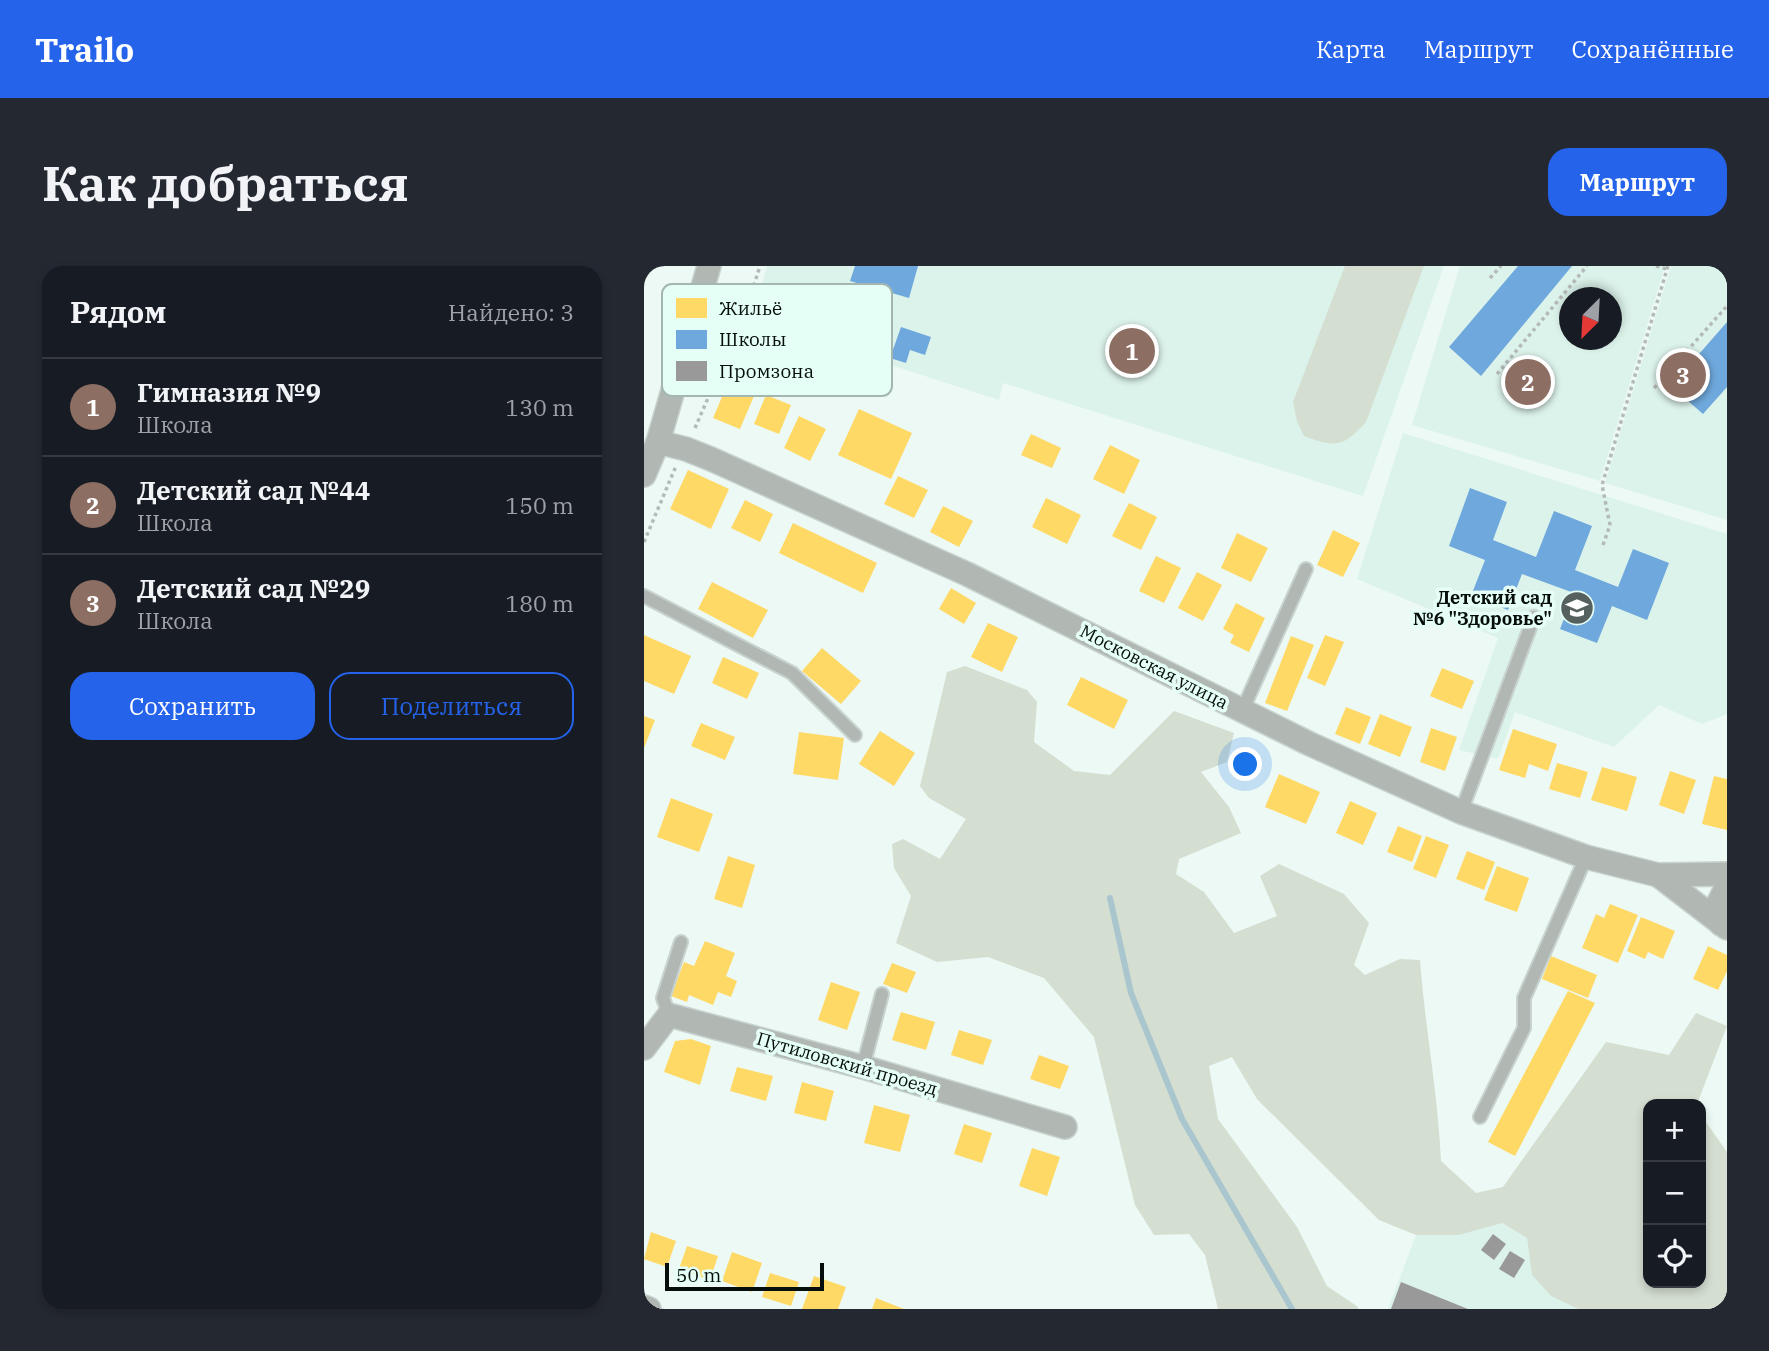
<!DOCTYPE html>
<html lang="ru">
<head>
<meta charset="utf-8">
<style>
  body { margin:0; font-family:"IBM Plex Serif",serif; background:#242831; color:#f1f3f6 }
  .controls { position:absolute; right:21px; bottom:21px; display:grid; overflow:hidden; border-radius:14px; box-shadow:0 4px 10px #0003 }
  .controls button { width:63px; height:63px; display:grid; place-items:center; padding:0; border:0; border-bottom:2px solid #363941; background:#171b24; color:#f1f3f6; font:35px sans-serif }
  .compass { position:absolute; left:915px; top:21px; width:63px; height:63px; border-radius:50%; background:#171b24; box-shadow:0 4px 10px #0003; rotate:204deg }
  .scale { position:absolute; left:21px; bottom:18px; width:159px; box-sizing:border-box; padding-left:7px; border:4px solid #060e0c; border-top:0; font-size:19px; line-height:24px; white-space:nowrap; color:#060e0c; -webkit-text-stroke:5px #e6fff6; paint-order:stroke }
  .you { position:absolute; left:602px; top:499px; width:24px; height:24px; margin:-18px; border:5px solid #fff; border-radius:50%; background:#1a73e8; box-shadow:0 0 0 10px #1a73e833 }
  .badge { display:grid; place-items:center; width:46px; height:46px; border-radius:50%; background:#2563eb; color:#fff; font-size:23px; font-weight:700 }
  .pin { position:absolute; translate:-50% -50%; border:4px solid #fff; box-shadow:0 2px 7px #0006 }
  .list { margin:0; padding:0; list-style:none }
  h2 { display:flex; justify-content:space-between; align-items:center; height:91px; margin:0; padding:0 28px; font-size:30px }
  h2 small { font-size:23px; font-weight:400; color:#9ea1a6 }
  .list li { display:grid; grid-template-columns:46px 1fr auto; gap:21px; align-items:center; box-sizing:border-box; height:98px; padding:0 28px; border-top:2px solid #363941 }
  .list b { display:block; font-size:26px; white-space:nowrap }
  .list p { margin:0; font-size:23px; white-space:nowrap; color:#9ea1a6 }
  .list em { font-size:23px; font-style:normal; color:#9ea1a6 }
  .actions { display:flex; gap:14px; padding:21px 28px }
  .actions a { flex:1; padding:16px 0; border:2px solid #2563eb; border-radius:21px; text-align:center; font-size:24px; color:#2563eb }
  .actions .main { background:#2563eb; color:#fff }
  .icon { flex:none; width:38px; height:38px; fill:none; stroke:currentColor; stroke-width:2; stroke-linecap:round; stroke-linejoin:round }
  .map { position:relative; flex:none; width:1083px; height:1043px; overflow:hidden; border-radius:21px }
  header { display:flex; align-items:center; gap:42px; box-sizing:border-box; height:98px; padding:0 35px; background:#2563eb; color:#fff }
  header strong { font-size:33px }
  nav { display:flex; gap:38px; margin-inline-start:auto; font-size:24px }
  .intro { display:flex; align-items:center; justify-content:space-between; box-sizing:border-box; height:168px; padding:0 42px }
  h1 { margin:0; font-size:49px }
  .button { padding:18px 32px; border-radius:21px; background:#2563eb; color:#fff; font-size:24px; font-weight:700 }
  main { display:flex; gap:42px; padding:0 42px }
  aside { flex:1; background:#171b24; border-radius:21px; box-shadow:0 4px 10px #0003 }
  .map>svg:first-child { display:block }
</style>
</head>
<body>
<header>
<strong>Trailo</strong>
<nav><a>Карта</a><a>Маршрут</a><a>Сохранённые</a></nav>
</header>
<div class="intro"><h1>Как добраться</h1><a class="button">Маршрут</a></div>
<main>
<aside>
<h2>Рядом<small>Найдено: 3</small></h2>
<ul class="list">
<li><span class="badge" style="background:#8d6e63">1</span><div><b>Гимназия №9</b><p>Школа</p></div><em>130 m</em></li>
<li><span class="badge" style="background:#8d6e63">2</span><div><b>Детский сад №44</b><p>Школа</p></div><em>150 m</em></li>
<li><span class="badge" style="background:#8d6e63">3</span><div><b>Детский сад №29</b><p>Школа</p></div><em>180 m</em></li>
</ul>
<div class="actions"><a class="main">Сохранить</a><a>Поделиться</a></div>
</aside>
<div class="map">
<svg width="1083" height="1043" viewBox="0 0 1083 1043">
  <rect width="100%" height="100%" fill="#ecf9f5"/>
  <g fill="#dcf3eb" fill-rule="evenodd">
    <path d="M123,0h677l-81,230 -360,-113 -4,17 -247,-80z"/>
    <path d="M816,0h205l-65,215 -188,-56zM926,32h42v42h-42z"/>
    <path d="M1027,0h56v254l-122,-37z"/>
    <path d="M759,167l324,101v180l-25,10 -43,-19 -45,42 -99,-35 -17,47 -39,-9 39,-112 -141,-59z"/>
    <path d="M857,957l26,15 5,37 19,21 27,13h-190l28,-74h43z"/>
  </g>
  <g fill="#d4ded1">
    <path d="M701,0h79l-58,156c-23,25 -30,26 -62,14l-7,-15 -4,-19z"/>
    <path d="M321,400l62,24 10,12 -3,40 40,29 36,4 64,-64 60,22 -7,29 -26,10 28,35 12,26 -62,26 -3,15 28,18 30,41 43,-17 -17,-40 19,-12 65,30 25,29 -15,42 11,10 35,-16 20,1c5,67 18,134 21,201l35,32 27,-6 103,-145 63,13 27,-42 31,13 -30,78h-49v179h53v-168l26,37v157h-149l-27,-13 -19,-21 -5,-37 -25,-15 -43,12h-43l-37,-15 -122,-121 -25,-42 -23,9 9,53 79,108 30,59 31,21v2h-140l-13,-54 -16,-21 -35,1 -19,-30 -41,-168 -50,-59 -56,-21 -51,5 -41,-19 15,-47 -17,-28 -2,-24 11,-5 37,20 26,-40 -37,-21 -9,-12 27,-114z"/>
  </g>
  <g fill="#ffd966">
    <path d="M83,119l27,11 -14,33 -27,-11z"/>
    <path d="M122,129l25,10 -12,29 -25,-10z"/>
    <path d="M215,143l53,24 -21,46 -53,-24z"/>
    <path d="M155,150l27,13 -16,32 -26,-13z"/>
    <path d="M387,168l30,14 -9,20 -31,-13z"/>
    <path d="M466,179l30,15 -16,34 -31,-15z"/>
    <path d="M44,204l41,19 -18,40 -41,-20z"/>
    <path d="M254,210l30,14 -14,28 -30,-14z"/>
    <path d="M402,232l35,17 -14,29 -35,-17z"/>
    <path d="M101,234l28,14 -13,28 -29,-14z"/>
    <path d="M485,237l28,14 -16,33 -29,-14z"/>
    <path d="M299,240l30,15 -14,26 -29,-15z"/>
    <path d="M149,257l84,40 -14,30 -84,-40z"/>
    <path d="M689,264l27,13 -17,34 -26,-12z"/>
    <path d="M593,267l31,15 -17,34 -30,-14z"/>
    <path d="M512,290l25,12 -17,35 -25,-12z"/>
    <path d="M553,306l25,13 -19,36 -25,-13z"/>
    <path d="M68,316l56,28 -15,28 -55,-29z"/>
    <path d="M307,322l25,15 -12,21 -25,-15z"/>
    <path d="M592,337l29,15 -16,34 -19,-9 4,-8 -11,-6z"/>
    <path d="M344,357l30,14 -16,35 -31,-15z"/>
    <path d="M0,369l47,21 -17,38 -30,-13z"/>
    <path d="M681,369l19,7 -19,44 -18,-8z"/>
    <path d="M647,370l23,9 -27,66 -22,-8z"/>
    <path d="M178,382l39,33 -20,23 -39,-33z"/>
    <path d="M79,391l36,16 -12,26 -35,-16z"/>
    <path d="M798,402l32,13 -12,28 -32,-13z"/>
    <path d="M437,411l47,23 -14,29 -47,-24z"/>
    <path d="M702,441l25,10 -11,27 -25,-10z"/>
    <path d="M736,448l32,13 -12,30 -32,-13z"/>
    <path d="M0,450l11,4 -11,28z"/>
    <path d="M57,457l34,14 -10,23 -34,-14z"/>
    <path d="M787,462l26,9 -12,34 -25,-9z"/>
    <path d="M869,463l44,15 -9,27 -19,-7 -4,14 -26,-8z"/>
    <path d="M236,465l35,22 -21,33 -35,-22z"/>
    <path d="M155,466l45,6 -6,42 -45,-6z"/>
    <path d="M913,497l31,9 -8,26 -31,-9z"/>
    <path d="M958,501l35,10 -10,34 -36,-11z"/>
    <path d="M1026,505l26,9 -12,34 -25,-9z"/>
    <path d="M635,508l41,18 -14,32 -41,-17z"/>
    <path d="M1070,510l13,3v51l-25,-6z"/>
    <path d="M27,532l42,16 -14,38 -42,-15z"/>
    <path d="M706,535l27,12 -14,32 -27,-12z"/>
    <path d="M754,560l24,10 -10,26 -25,-10z"/>
    <path d="M782,570l23,9 -13,33 -23,-9z"/>
    <path d="M823,585l28,11 -11,28 -28,-11z"/>
    <path d="M84,590l27,9 -13,43 -28,-9z"/>
    <path d="M853,600l32,12 -12,34 -33,-12z"/>
    <path d="M966,638l28,11 -20,48 -36,-15 14,-34 8,4z"/>
    <path d="M997,651l34,14 -12,28 -15,-7 -3,7 -18,-8z"/>
    <path d="M61,675l30,12 -9,23 11,5 -6,16 -13,-5 -5,13 -24,-10 -2,7 -16,-6 13,-34 10,4z"/>
    <path d="M1064,680l19,9v16l-9,19 -25,-11z"/>
    <path d="M907,690l46,19 -9,23 -46,-19z"/>
    <path d="M248,697l24,9 -9,21 -24,-9z"/>
    <path d="M187,716l29,10 -13,38 -29,-10z"/>
    <path d="M924,725l27,12 -80,153 -27,-14z"/>
    <path d="M257,746l34,10 -9,28 -34,-10z"/>
    <path d="M315,764l33,10 -9,25 -32,-10z"/>
    <path d="M47,773l20,7 -11,39 -36,-13 11,-31z"/>
    <path d="M395,789l30,11 -9,23 -30,-10z"/>
    <path d="M93,801l36,9 -7,25 -36,-10z"/>
    <path d="M158,816l32,9 -8,30 -32,-8z"/>
    <path d="M230,839l36,10 -10,37 -36,-9z"/>
    <path d="M320,858l28,9 -10,30 -28,-9z"/>
    <path d="M388,882l28,9 -13,39 -28,-10z"/>
    <path d="M7,966l25,9 -9,26 -23,-8z"/>
    <path d="M43,980l31,10 -8,24 -31,-11z"/>
    <path d="M88,986l30,11 -10,29 -30,-11z"/>
    <path d="M126,1007l29,9 -8,24 -29,-9z"/>
    <path d="M170,1010l32,11 -8,22h-36z"/>
    <path d="M232,1032l28,11h-32z"/>
  </g>
  <g fill="#6fa8dc">
    <path d="M211,0h63l-9,32 -59,-17z"/>
    <path d="M874,0h54l-91,110 -32,-29z"/>
    <path d="M1083,56v65l-24,27 -32,-28z"/>
    <path d="M257,61l30,10 -6,18 -15,-5 -4,13 -16,-5z"/>
    <path d="M826,222l37,14 -14,38 43,17 18,-46 38,15 -17,44 43,17 15,-38 36,14 -22,57 -35,-14 -15,37 -37,-14 14,-36 -52,-19 -14,36 -37,-14 14,-36 -36,-14z"/>
  </g>
  <g fill="#999">
    <path d="M849,968l13,10 -12,16 -13,-10z"/>
    <path d="M866,985l15,9 -11,18 -15,-9z"/>
    <path d="M757,1016l67,27h-77z"/>
  </g>
  <g fill="none" stroke-linecap="round" stroke-linejoin="round">
    <path stroke="#a9c5ce" stroke-width="6" d="M466,632l21,95 51,126 110,190"/>
    <g stroke="#c8d3cf" stroke-width="16">
      <g id="service">
        <path d="M0,330l148,77 63,62"/>
        <path d="M598,445l64,-142"/>
        <path d="M817,546l73,-195"/>
        <path d="M25,749l-6,-17 18,-56"/>
        <path d="M219,801l19,-73"/>
        <path d="M836,851l44,-89v-30l62,-141"/>
      </g>
    </g>
    <g stroke="#c8d3cf" stroke-width="26">
      <g id="minor">
        <path d="M14,176l28,7 25,10 256,115 343,170 151,68 125,45 72,18 69,-1"/>
        <path d="M0,209l14,-33 51,-176"/>
        <path d="M1014,609l69,53"/>
        <path d="M1077,658l-4,-18 10,-20"/>
        <path d="M0,782l25,-33 194,52 202,60"/>
        <path d="M0,1041l5,2"/>
      </g>
    </g>
    <g stroke="#b4bab8" stroke-width="3.5" stroke-dasharray="3.5 3.5" stroke-linecap="butt">
      <path d="M1012,0l11,3"/>
      <path d="M846,12l11,-12"/>
      <path d="M853,108l90,-108"/>
      <path d="M1010,122l73,-82"/>
      <path d="M51,162l51,-118 14,-44"/>
      <path d="M0,276l32,-76"/>
      <path d="M959,279l7,-20 -8,-40 66,-219"/>
    </g>
    <use href="#service" stroke="#b1b8b4" stroke-width="12"/>
    <use href="#minor" stroke="#b1b8b4" stroke-width="23"/>
  </g>
  <defs>
    <g id="school-disc" transform="scale(1.75)"><circle r="9.5" fill="#56605e" stroke="#e6fff6"/><path d="M0-5L7-2L0 1L-7-2ZM-4 1L0 2.5L4 1V4Q0 6-4 4Z" fill="#fff"/></g>
  </defs>
  <g fill-rule="evenodd">
    <use href="#school-disc" x="933" y="342"/>
  </g>
  <g text-anchor="middle" stroke-width="7" stroke-linejoin="round" paint-order="stroke">
    <g font-size="18" font-weight="bold" fill="#060e0c" stroke="#e6fff6" text-anchor="end">
      <text x="908" y="338">Детский сад<tspan x="908" dy="21">№6 "Здоровье"</tspan></text>
    </g>
    <g font-size="18" fill="#060e0c" stroke="#e6fff6">
      <text transform="translate(510 401) rotate(27)" y="6">Московская улица</text>
      <text transform="translate(203 798) rotate(16)" y="6">Путиловский проезд</text>
    </g>
  </g>
  <rect x="18" y="18" width="230" height="112" rx="10" fill="#e6fff6" stroke="#a3b7b0" stroke-width="2"/>
  <rect x="32" y="32" width="31" height="20" fill="#ffd966"/>
  <rect x="32" y="64" width="31" height="19" fill="#6fa8dc"/>
  <rect x="32" y="95" width="31" height="20" fill="#999"/>
  <g font-size="19" fill="#060e0c">
    <text x="75" y="49">Жильё</text>
    <text x="75" y="80">Школы</text>
    <text x="75" y="112">Промзона</text>
  </g>
</svg>
<div class="controls">
<button>+</button>
<button>−</button>
<button><svg class="icon" aria-label="locate" viewBox="0 0 24 24"><circle cx="12" cy="12" r="6"/><path d="M12 2v4M12 18v4M2 12h4M18 12h4"/></svg></button>
</div>
<svg class="compass" viewBox="-18 -18 36 36"><path d="M0-13l5 13h-10z" fill="#e53935"/><path d="M0 13l5-13h-10z" fill="#9ea1a6"/></svg>
<div class="scale">50 m</div>
<div class="you"></div>
<div class="pin badge" style="left:488px;top:85px;background:#8d6e63">1</div>
<div class="pin badge" style="left:884px;top:116px;background:#8d6e63">2</div>
<div class="pin badge" style="left:1039px;top:109px;background:#8d6e63">3</div>
</div>
</main>
</body>
</html>
